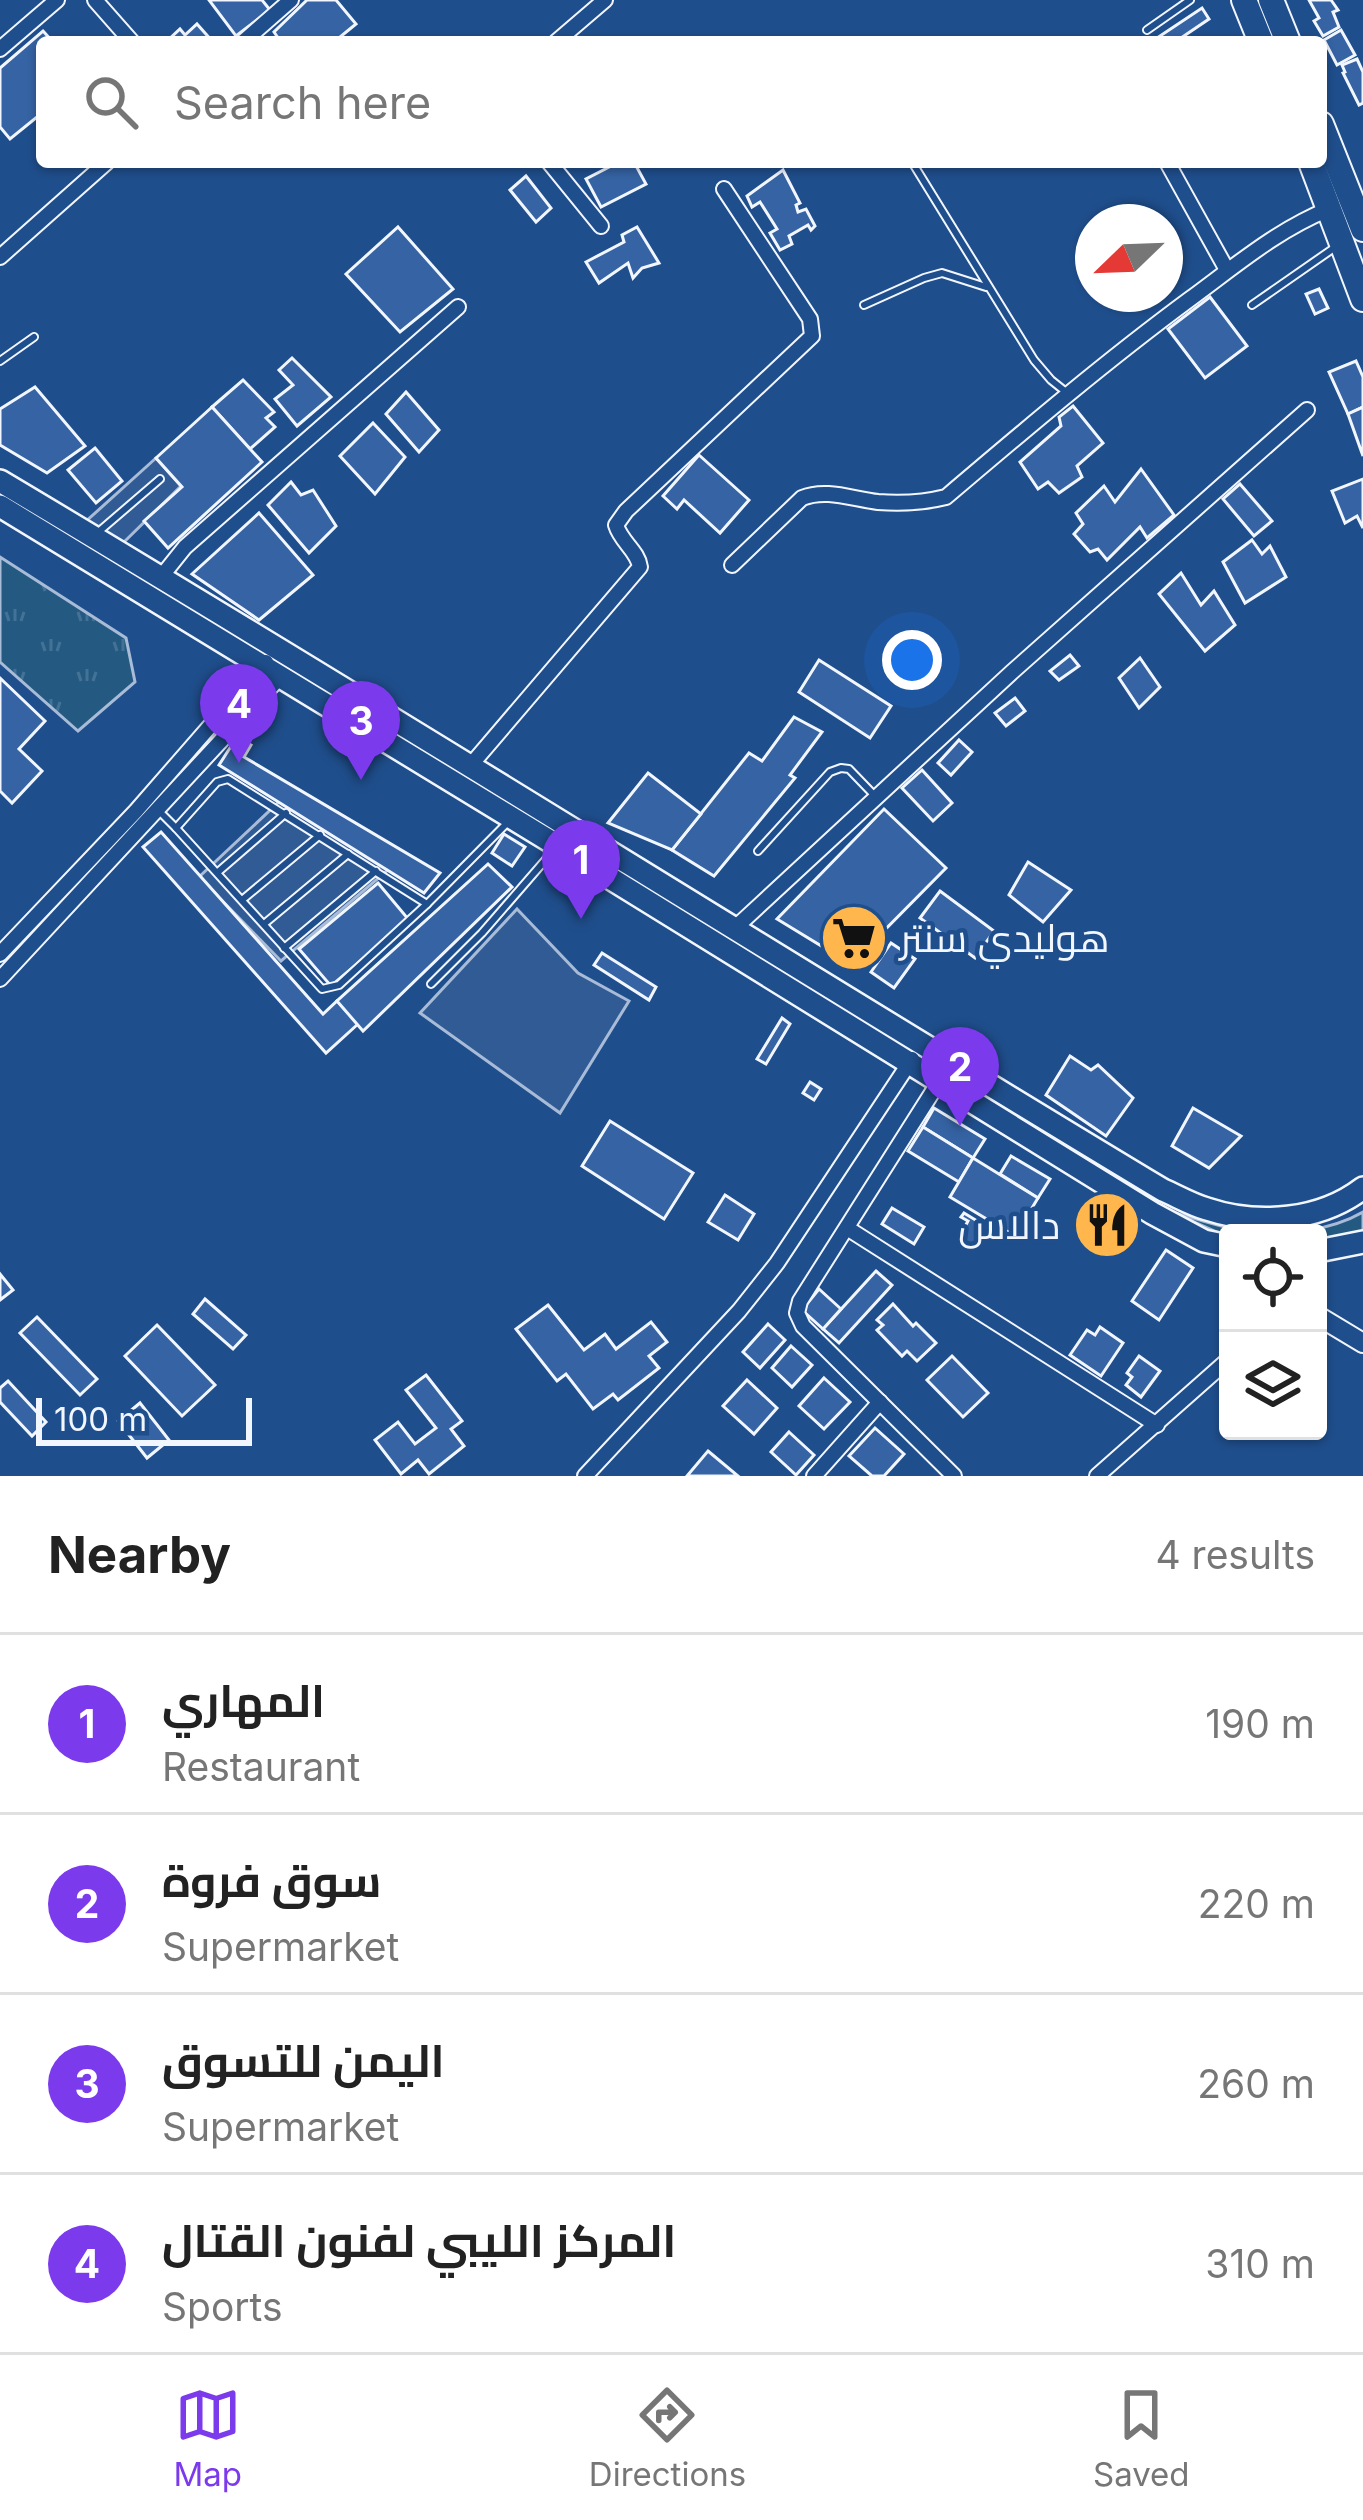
<!DOCTYPE html>
<html lang="en">
<head>
<meta charset="utf-8">
<style>
  body { margin:0; font-family:Inter,Cairo,sans-serif; background:#f2f2f2; color:#222 }
  .controls { position:absolute; right:36px; bottom:36px; display:grid; overflow:hidden; border-radius:12px; box-shadow:0 3px 9px #0004 }
  .controls button { width:108px; height:108px; display:grid; place-items:center; padding:0; border:0; border-bottom:3px solid #e0e0e0; background:#fff; color:#222; font:60px sans-serif }
  .compass { position:absolute; left:1075px; top:204px; width:108px; height:108px; border-radius:50%; background:#fff; box-shadow:0 3px 9px #0004; rotate:247deg }
  .scale { position:absolute; left:36px; bottom:30px; width:216px; box-sizing:border-box; padding-left:12px; border:6px solid #f2f6ff; border-top:0; font-size:33px; line-height:42px; white-space:nowrap; color:#f2f6ff; -webkit-text-stroke:9px #1f4e8c; paint-order:stroke }
  .you { position:absolute; left:912px; top:660px; width:42px; height:42px; margin:-30px; border:9px solid #fff; border-radius:50%; background:#1a73e8; box-shadow:0 0 0 18px #1a73e833 }
  .badge { display:grid; place-items:center; width:78px; height:78px; border-radius:50%; background:#7c3aed; color:#fff; font-size:39px; font-weight:700 }
  .pin { position:absolute; translate:-50% -99px; filter:drop-shadow(0 3px 6px #0008) }
  .pin::after { content:''; position:absolute; top:63px; width:42px; height:36px; background:inherit; clip-path:polygon(0 0,100% 0,50% 100%) }
  .list { margin:0; padding:0; list-style:none }
  h2 { display:flex; justify-content:space-between; align-items:center; height:156px; margin:0; padding:0 48px; font-size:51px }
  h2 small { font-size:39px; font-weight:400; color:#767676 }
  .list li { display:grid; grid-template-columns:78px 1fr auto; gap:36px; align-items:center; box-sizing:border-box; height:180px; padding:0 48px; border-top:3px solid #e0e0e0 }
  .list b { display:block; font-size:45px; white-space:nowrap }
  .list p { margin:0; font-size:39px; white-space:nowrap; color:#767676 }
  .list em { font-size:39px; font-style:normal; color:#767676 }
  .icon { flex:none; width:66px; height:66px; fill:none; stroke:currentColor; stroke-width:2; stroke-linecap:round; stroke-linejoin:round }
  .map { position:relative; flex:none; width:1363px; height:1476px; overflow:hidden }
  .search { position:absolute; background:#fff; box-shadow:0 3px 9px #0004; left:36px; right:36px; top:36px; height:132px; display:flex; align-items:center; gap:30px; box-sizing:border-box; padding:0 42px; border-radius:12px; color:#767676; font-size:45px }
  .sheet { height:876px; background:#fff }
  nav { display:flex; justify-content:space-around; align-items:center; box-sizing:border-box; height:168px; border-top:3px solid #e0e0e0; background:#fff; font-size:33px; color:#767676 }
  nav a { display:grid; justify-items:center; gap:6px }
  nav .on { color:#7c3aed }
  .map>svg:first-child { display:block }
</style>
</head>
<body>
<div class="map">
<svg width="1363" height="1476" viewBox="0 0 1363 1476">
  <defs>
    <pattern id="grass-tufts" width="24" height="20" patternUnits="userSpaceOnUse" patternTransform="scale(3)"><rect width="24" height="20" fill="#245a82"/><path d="M3 7l-1-3M5 7V3M7 7l1-3M15 17l-1-3M17 17v-4M19 17l1-3" fill="none" stroke="#447295"/></pattern>
  </defs>
  <rect width="100%" height="100%" fill="#1f4e8c"/>
  <g fill="url(#grass-tufts)" stroke="#a8bbd7" stroke-width="3">
    <path d="M0,557l126,81 9,44 -57,49 -78,-69z"/>
    <path d="M1172,1212c25,7 51,16 76,20 35,5 84,-2 115,-20v24l-45,9v-12h-90v4z"/>
  </g>
  <g fill="#305b95" stroke="#a8bbd7" stroke-width="3">
    <path d="M156,458l25,28 -59,58 -39,-20z"/>
    <path d="M281,800l107,70 -107,91 -82,-84z"/>
    <path d="M517,909l61,64 51,28 -69,112 -140,-100z"/>
  </g>
  <g fill="#3563a3" stroke="#f2f6ff" stroke-width="3">
    <path d="M209,0h53l8,10 -34,26z"/>
    <path d="M307,0h29l20,24 -22,18h-53l-7,-10z"/>
    <path d="M1309,0h22l7,10 -5,2 6,15 -16,9 -9,-15 5,-3z"/>
    <path d="M1202,8l7,11 -34,23h-24z"/>
    <path d="M197,24l16,18h-47l14,-13 5,6z"/>
    <path d="M1341,30l14,25 -18,10 -13,-25z"/>
    <path d="M43,31l10,11h-11v71l-32,26 -10,-12v-59z"/>
    <path d="M1357,59l6,13v31l-4,2 -16,-32 2,-1 -3,-7z"/>
    <path d="M619,162h15l12,22 -45,23 -15,-28z"/>
    <path d="M783,170l17,33 -4,2 2,7 8,-3 9,17 -4,4 -3,-5 -19,11 3,8 -12,6 -10,-17 7,-4 -17,-27 -8,5 -5,-11z"/>
    <path d="M526,176l25,32 -15,14 -26,-32z"/>
    <path d="M398,227l55,62 -53,43 -54,-58z"/>
    <path d="M637,227l22,36 -17,5 -9,10 -5,-15 -29,20 -13,-21 38,-20 -2,-7z"/>
    <path d="M1319,289l9,19 -13,6 -9,-20z"/>
    <path d="M1210,297l37,49 -42,32 -37,-49z"/>
    <path d="M292,358l39,39 -34,29 -22,-27 18,-14 -14,-15z"/>
    <path d="M1356,361l7,16v30l-15,7 -19,-42z"/>
    <path d="M243,380l31,32 -8,6 9,9 -25,22 -38,-42z"/>
    <path d="M35,387l50,59 -38,27 -47,-28v-36z"/>
    <path d="M406,392l33,38 -20,22 -33,-38z"/>
    <path d="M1073,406l30,37 -26,23 5,11 -23,16 -11,-11 -10,7 -18,-27 41,-36 -2,-9z"/>
    <path d="M212,407l50,55 -94,86 -24,-27 38,-34 -26,-29z"/>
    <path d="M1363,407v49l-15,-42z"/>
    <path d="M373,423l32,34 -30,37 -35,-38z"/>
    <path d="M95,448l27,33 -26,22 -28,-33z"/>
    <path d="M699,455l50,45 -29,33 -36,-33 -7,9 -14,-13z"/>
    <path d="M1141,469l33,46 -27,23 -7,-11 -33,33 -9,-11 -8,3 -16,-18 9,-10 -7,-11 28,-27 11,16z"/>
    <path d="M1363,479v49l-6,-12 -12,7 -13,-32z"/>
    <path d="M291,482l10,13 12,-5 23,36 -27,27 -41,-48z"/>
    <path d="M1240,484l32,37 -18,15 -31,-37z"/>
    <path d="M259,513l54,62 -54,45 -67,-46z"/>
    <path d="M1252,540l10,14 8,-8 16,31 -41,26 -22,-41z"/>
    <path d="M1181,573l20,32 13,-14 21,34 -30,26 -46,-57z"/>
    <path d="M1070,655l9,11 -20,14 -9,-9z"/>
    <path d="M1140,658l20,29 -21,21 -20,-30z"/>
    <path d="M819,660l72,46 -21,32 -71,-46z"/>
    <path d="M0,678l45,43 -26,28 23,22 -30,32 -12,-12z"/>
    <path d="M1015,698l10,13 -19,15 -11,-13z"/>
    <path d="M794,717l28,15 -32,43 5,3 -81,98 -42,-26 77,-97 13,8z"/>
    <path d="M237,737l14,8 -7,12 196,116 -16,20 -205,-128z"/>
    <path d="M959,740l13,12 -21,23 -13,-12z"/>
    <path d="M922,770l30,33 -19,18 -31,-33z"/>
    <path d="M648,773l53,41 -29,36 -64,-27z"/>
    <path d="M884,809l62,59 -95,96 -74,-45z"/>
    <path d="M161,832l162,182 14,-13 21,23 -32,29 -183,-206z"/>
    <path d="M504,834l21,13 -13,19 -20,-13z"/>
    <path d="M1028,862l43,28 -28,32 -34,-27z"/>
    <path d="M488,864l24,23 -149,144 -26,-30z"/>
    <path d="M378,883l31,37 -78,66 -32,-37z"/>
    <path d="M940,891l54,40 -19,27 -55,-40z"/>
    <path d="M891,943l24,16 -21,29 -23,-16z"/>
    <path d="M602,953l54,34 -7,13 -55,-35z"/>
    <path d="M782,1018l8,6 -24,40 -9,-5z"/>
    <path d="M1070,1056l21,14 7,-5 35,33 -27,38 -60,-41z"/>
    <path d="M810,1082l11,7 -7,11 -11,-7z"/>
    <path d="M934,1108l51,31 -12,19 -50,-31z"/>
    <path d="M1193,1108l48,28 -32,32 -37,-22z"/>
    <path d="M610,1121l83,52 -29,46 -82,-53z"/>
    <path d="M923,1127l50,31 -14,24 -51,-31z"/>
    <path d="M1011,1156l39,23 -12,19 -38,-24z"/>
    <path d="M973,1158l65,40 -23,38 -65,-39z"/>
    <path d="M725,1195l29,19 -16,26 -30,-18z"/>
    <path d="M892,1208l32,19 -10,17 -32,-20z"/>
    <path d="M964,1213l23,14 -13,23 -16,-11 10,-18 -7,-4z"/>
    <path d="M1166,1250l27,18 -34,52 -27,-19z"/>
    <path d="M876,1271l16,14 -53,58 -16,-14z"/>
    <path d="M0,1274l13,16 -13,10z"/>
    <path d="M819,1289l22,20 -18,20 -21,-19z"/>
    <path d="M205,1299l41,36 -13,14 -40,-35z"/>
    <path d="M893,1304l20,22 3,-3 20,20 -19,18 -10,-10 -5,5 -25,-26 6,-5 -6,-5z"/>
    <path d="M548,1305l36,45 21,-16 11,15 35,-27 16,20 -18,14 10,12 -41,32 -5,-6 -20,15 -27,-35 -9,7 -41,-52z"/>
    <path d="M37,1317l60,62 -17,16 -60,-62z"/>
    <path d="M768,1324l17,16 -25,28 -17,-16z"/>
    <path d="M157,1325l58,60 -33,31 -57,-60z"/>
    <path d="M1100,1327l23,16 -22,33 -31,-21 17,-25 8,5z"/>
    <path d="M791,1346l21,19 -20,22 -20,-19z"/>
    <path d="M952,1356l36,37 -25,24 -36,-37z"/>
    <path d="M1139,1356l21,15 -19,26 -15,-12 6,-8 -5,-4z"/>
    <path d="M426,1375l36,46 -11,8 13,17 -35,28 -11,-14 -17,14 -26,-34 23,-18 17,22 21,-16 -30,-38z"/>
    <path d="M824,1378l26,24 -26,27 -25,-23z"/>
    <path d="M747,1380l30,28 -23,26 -31,-28z"/>
    <path d="M8,1381l38,41 -14,14 -32,-34v-14z"/>
    <path d="M140,1403l29,37 -22,18 -29,-37z"/>
    <path d="M875,1428l29,26 -20,22h-12l-23,-20z"/>
    <path d="M789,1432l25,23 -18,20 -25,-23z"/>
    <path d="M708,1451l30,25h-51z"/>
  </g>
  <g fill="none" stroke-linecap="round" stroke-linejoin="round">
    <g stroke="#f2f6ff" stroke-width="10">
      <g id="lane">
        <path d="M1147,30l43,-30"/>
        <path d="M912,162l122,198 17,20 15,12"/>
        <path d="M864,305l60,-27 18,-5 44,14"/>
        <path d="M1252,305l82,-57"/>
        <path d="M0,361l34,-24"/>
        <path d="M96,534l64,-55"/>
        <path d="M160,812l16,16 41,-46 11,-3 199,125 82,-83"/>
        <path d="M176,828l146,161 17,-4 88,-81"/>
        <path d="M758,851l72,-79 11,-4 8,1 26,27"/>
        <path d="M218,872l68,-59"/>
        <path d="M242,900l78,-65"/>
        <path d="M264,924l84,-70"/>
        <path d="M284,948l92,-77"/>
        <path d="M431,984l51,-51 72,-83"/>
      </g>
    </g>
    <g stroke="#f2f6ff" stroke-width="18">
      <g id="street">
        <path d="M95,0l37,42"/>
        <path d="M243,42l48,-42"/>
        <path d="M556,42l49,-42"/>
        <path d="M0,49l57,-49"/>
        <path d="M549,162l52,64"/>
        <path d="M1167,162l60,108"/>
        <path d="M0,257l107,-95"/>
        <path d="M732,565l70,-67c24,-10 50,1 76,4 25,2 44,1 68,-5 80,-68 160,-136 244,-198 45,-33 87,-69 139,-90"/>
        <path d="M161,577l24,-30 273,-240"/>
        <path d="M470,766l170,-199c-2,-16 -19,-25 -24,-42l10,-14 186,-175 -2,-17 -86,-130"/>
        <path d="M735,928l277,-256 295,-262"/>
        <path d="M0,954l136,-143 130,-149"/>
        <path d="M0,979l282,-304"/>
        <path d="M942,1077l-142,224 -3,12 6,13 151,150"/>
        <path d="M847,1228l310,197"/>
        <path d="M585,1476l154,-165 38,-48 135,-204"/>
        <path d="M814,1476l66,-74"/>
        <path d="M1097,1476l131,-116"/>
      </g>
    </g>
    <g stroke="#f2f6ff" stroke-width="22">
      <path id="secondary" d="M1318,1316l45,27"/>
    </g>
    <g stroke="#f2f6ff" stroke-width="26">
      <g id="primary">
        <path d="M0,481c390,232 774,475 1163,709 14,6 29,15 44,19 51,17 113,12 156,-21"/>
        <path d="M0,506l558,340 594,367 52,28 24,5"/>
        <path d="M1318,1251l45,-9"/>
      </g>
    </g>
    <g stroke="#f2f6ff" stroke-width="28">
      <g id="highway">
        <path d="M1244,0l17,42"/>
        <path d="M1271,0l17,42"/>
        <path d="M1321,124l42,105"/>
        <path d="M1311,162l52,137"/>
      </g>
    </g>
    <use href="#lane" stroke="#1f4e8c" stroke-width="6"/>
    <use href="#street" stroke="#1f4e8c" stroke-width="14"/>
    <use href="#secondary" stroke="#1f4e8c" stroke-width="18"/>
    <use href="#primary" stroke="#1f4e8c" stroke-width="21"/>
    <use href="#highway" stroke="#1f4e8c" stroke-width="24"/>
  </g>
  <defs>
    <g id="supermarket-disc" transform="scale(3.45)"><circle r="9.5" fill="#ffb74d" stroke="#1f4e8c"/><path d="M-6-5.5h2.5l.6 2H6L4.5 2H-2.5L-4.4-4H-6ZM-1.5 3.2a1.3 1.3 0 1 0 .1 0ZM3 3.2a1.3 1.3 0 1 0 .1 0Z" fill="#111"/></g>
    <g id="restaurant-disc" transform="scale(3.45)"><circle r="9.5" fill="#ffb74d" stroke="#1f4e8c"/><path d="M-5-6h1v4h1v-4h1v4h1v-4h1v5L-1.5 .5V6h-2V.5L-5-1ZM5-6V6H3V1.5H1.5Q1.5-4 5-6Z" fill="#111"/></g>
  </defs>
  <g fill-rule="evenodd">
    <use href="#supermarket-disc" x="854" y="938"/>
    <use href="#restaurant-disc" x="1107" y="1225"/>
  </g>
  <g text-anchor="middle" stroke-width="9" stroke-linejoin="round" paint-order="stroke">
    <g font-size="39" fill="#f2f6ff" stroke="#1f4e8c" text-anchor="start">
      <text x="900" y="952">هوليدي سنتر</text>
      <text x="1060" y="1239" text-anchor="end">دالاس</text>
    </g>
  </g>
</svg>
<div class="controls">
<button><svg class="icon" aria-label="locate" viewBox="0 0 24 24"><circle cx="12" cy="12" r="6"/><path d="M12 2v4M12 18v4M2 12h4M18 12h4"/></svg></button>
<button><svg class="icon" aria-label="layers" viewBox="0 0 24 24"><path d="M12 4l9 5-9 5-9-5zM3 14l9 5 9-5"/></svg></button>
</div>
<svg class="compass" viewBox="-18 -18 36 36"><path d="M0-13l5 13h-10z" fill="#e53935"/><path d="M0 13l5-13h-10z" fill="#767676"/></svg>
<div class="scale">100 m</div>
<div class="you"></div>
<div class="pin badge" style="left:581px;top:919px">1</div>
<div class="pin badge" style="left:960px;top:1126px">2</div>
<div class="pin badge" style="left:361px;top:780px">3</div>
<div class="pin badge" style="left:239px;top:763px">4</div>
<div class="search"><svg class="icon" aria-label="search" viewBox="0 0 24 24"><circle cx="10" cy="10" r="6"/><path d="M15 15l6 6"/></svg>Search here</div>
</div>
<section class="sheet">
<h2>Nearby<small>4 results</small></h2>
<ul class="list">
<li><span class="badge">1</span><div><b>المهاري</b><p>Restaurant</p></div><em>190 m</em></li>
<li><span class="badge">2</span><div><b>سوق فروة</b><p>Supermarket</p></div><em>220 m</em></li>
<li><span class="badge">3</span><div><b>اليمن للتسوق</b><p>Supermarket</p></div><em>260 m</em></li>
<li><span class="badge">4</span><div><b>المركز الليبي لفنون القتال</b><p>Sports</p></div><em>310 m</em></li>
</ul>
</section>
<nav>
<a class="on"><svg class="icon" aria-label="map" viewBox="0 0 24 24"><path d="M3 6l6-2 6 2 6-2v14l-6 2-6-2-6 2zM9 4v14M15 6v14"/></svg>Map</a>
<a><svg class="icon" aria-label="directions" viewBox="0 0 24 24"><path d="M12 3l9 9-9 9-9-9zM9 14v-3h6M13 9l2 2-2 2"/></svg>Directions</a>
<a><svg class="icon" aria-label="saved" viewBox="0 0 24 24"><path d="M7 4h10v16l-5-4-5 4z"/></svg>Saved</a>
</nav>
</body>
</html>
